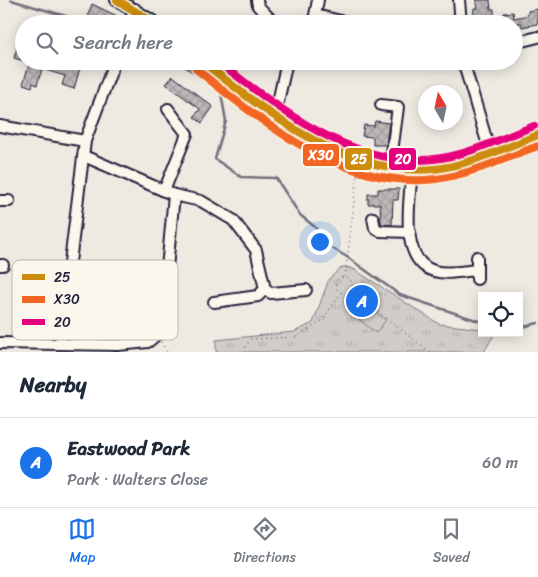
<!DOCTYPE html>
<html lang="en">
<head>
<meta charset="utf-8">
<style>
  body { margin:0; font-family:Sriracha,sans-serif; background:#f2f2f3; color:#1f2937 }
  .controls { position:absolute; right:15px; bottom:15px; display:grid; overflow:hidden; border-radius:0px; box-shadow:0 2px 12px #0003 }
  .controls button { width:45px; height:45px; display:grid; place-items:center; padding:0; border:0; border-bottom:1px solid #e0e1e3; background:#fff; color:#1f2937; font:25px sans-serif }
  .compass { position:absolute; left:418px; top:85px; width:45px; height:45px; border-radius:50%; background:#fff; box-shadow:0 2px 12px #0003; rotate:351deg }
  .you { position:absolute; left:319px; top:241px; width:18px; height:18px; margin:-12px; border:4px solid #fff; border-radius:50%; background:#1a73e8; box-shadow:0 0 0 8px #1a73e833 }
  .badge { display:grid; place-items:center; width:32px; height:32px; border-radius:50%; background:#1a73e8; color:#fff; font-size:16px; font-weight:700 }
  .pin { position:absolute; translate:-50% -50%; border:2px solid #fff; box-shadow:0 1px 5px #0006 }
  .list { margin:0; padding:0; list-style:none }
  h2 { display:flex; justify-content:space-between; align-items:center; height:65px; margin:0; padding:0 20px; font-size:21px }
  h2 small { font-size:16px; font-weight:400; color:#747a83 }
  .list li { display:grid; grid-template-columns:32px 1fr auto; gap:15px; align-items:center; box-sizing:border-box; height:90px; padding:0 20px; border-top:1px solid #e0e1e3 }
  .list b { display:block; font-size:19px; white-space:nowrap }
  .list p { margin:0; font-size:16px; white-space:nowrap; color:#747a83 }
  .list em { font-size:16px; font-style:normal; color:#747a83 }
  .icon { flex:none; width:28px; height:28px; fill:none; stroke:currentColor; stroke-width:2; stroke-linecap:round; stroke-linejoin:round }
  .map { position:relative; flex:none; width:538px; height:352px; overflow:hidden }
  .search { position:absolute; background:#fff; box-shadow:0 2px 12px #0003; left:15px; right:15px; top:15px; height:55px; display:flex; align-items:center; gap:12px; box-sizing:border-box; padding:0 18px; border-radius:28px; color:#747a83; font-size:19px }
  .sheet { height:155px; background:#fff }
  nav { display:flex; justify-content:space-around; align-items:center; box-sizing:border-box; height:70px; border-top:1px solid #e0e1e3; background:#fff; font-size:14px; color:#747a83 }
  nav a { display:grid; justify-items:center; gap:2px }
  nav .on { color:#1a73e8 }
  .map>svg:first-child { display:block }
</style>
</head>
<body>
<div class="map">
<svg width="538" height="352" viewBox="0 0 538 352">
  <defs>
    <pattern id="grass-tufts" width="24" height="20" patternUnits="userSpaceOnUse" patternTransform="scale(1.25)"><rect width="24" height="20" fill="#d0cdc9"/><path d="M3 7l-1-3M5 7V3M7 7l1-3M15 17l-1-3M17 17v-4M19 17l1-3" fill="none" stroke="#b2b0ae"/></pattern>
    <pattern id="building-cross-hatch" width="8" height="8" patternUnits="userSpaceOnUse" patternTransform="scale(1.25)"><rect width="8" height="8" fill="#bcb8b8"/><path d="M0 0l8 8M0 8l8-8" fill="none" stroke="#a19e9f"/></pattern>
  </defs>
  <rect width="100%" height="100%" fill="#eeeae2"/>
  <filter id="ink" filterUnits="userSpaceOnUse"><feTurbulence type="fractalNoise" baseFrequency=".02" numOctaves="2"/><feDisplacementMap in="SourceGraphic" scale="10" xChannelSelector="R" yChannelSelector="G"/><feConvolveMatrix kernelMatrix="1 2 1 2 8 2 1 2 1" color-interpolation-filters="sRGB"/></filter>
  <g filter="url(#ink)">
    <path fill="url(#grass-tufts)" stroke="#797882" d="M342,267l10,1 87,56 43,5v4h13l-11,19h-268v-12l78,-8 19,-9 16,-44z"/>
    <path fill="#d0cdc9" stroke="#797882" d="M356,298l30,22 -10,13 -29,-23z"/>
    <g fill="none" stroke-linecap="round" stroke-linejoin="round">
      <g stroke="#716f7c" stroke-width="2.5">
        <path d="M11,0l82,24"/>
        <path d="M178,61l43,32 5,28 -11,38 26,18 35,1 24,37 15,12 12,18 20,12 53,38 82,27"/>
        <path d="M519,328l19,-5"/>
      </g>
    </g>
    <g fill="url(#building-cross-hatch)" stroke="#22223b">
      <path d="M476,0h14l1,9h3v9h-4l-1,6h-16l1,-16h4z"/>
      <path d="M92,4l25,12 -4,8h-7l-18,-9z"/>
      <path d="M537,9l1,15 -16,3 -1,-4 -22,1 -1,-4 6,-1v-6l9,-1 1,6 14,-3v-4z"/>
      <path d="M22,31l2,1v29l-10,-3z"/>
      <path d="M30,61h52l-8,28 -12,-4 3,-9 -23,-7 -5,16 -4,-2 -1,4 -9,-3z"/>
      <path d="M173,76l40,31 -11,16 -8,-6 6,-8 -34,-25z"/>
      <path d="M375,121l14,2 -3,22h-13v-8l-11,-1 2,-11 10,1z"/>
      <path d="M378,189h21l-1,11h-5l-1,25 -11,-1 -1,-20h-12v-10h10z"/>
    </g>
    <g fill="none" stroke-linecap="round" stroke-linejoin="round">
      <g stroke="#22223b" stroke-width="14">
        <g id="minor">
          <path d="M257,0l1,6 17,18"/>
          <path d="M318,0l-3,15 39,9"/>
          <path d="M459,0l2,24"/>
          <path d="M129,24l6,-15"/>
          <path d="M514,43l24,-6"/>
          <path d="M463,61l27,91"/>
          <path d="M381,105l17,2 -8,60"/>
          <path d="M275,116l12,-55"/>
          <path d="M0,126l85,15"/>
          <path d="M84,156l90,39 27,6 32,19 23,30 9,39"/>
          <path d="M412,170c-2,29 -14,90 22,101 14,4 30,0 43,-1"/>
          <path d="M164,191l23,-57 -19,-25"/>
          <path d="M0,201h9"/>
          <path d="M373,218l2,10 5,3 30,1"/>
          <path d="M477,257v22"/>
          <path d="M0,265h3"/>
          <path d="M265,289l6,4 35,-3"/>
          <path d="M214,302l44,-6 7,-7"/>
          <path d="M0,343l118,2 30,-3 13,-11 13,-136"/>
          <path d="M60,343l25,-202 30,-80"/>
        </g>
      </g>
      <g stroke="#22223b" stroke-width="16">
        <g id="major">
          <path d="M117,0l39,24"/>
          <path d="M202,61c61,49 148,118 231,108 36,-4 72,-22 105,-34"/>
        </g>
      </g>
      <g stroke="#22223b" stroke-width="1" stroke-dasharray="1 4" stroke-linecap="butt">
        <path d="M301,24l2,-9h4"/>
        <circle cx="344" cy="285" r="8"/>
        <path d="M345,277l13,-108"/>
        <path d="M350,290l80,62"/>
        <path d="M161,342l6,10"/>
        <path d="M243,352l7,-13 46,-2 25,-15 20,-29"/>
      </g>
      <use href="#minor" stroke="#fbf7ec" stroke-width="10"/>
      <use href="#major" stroke="#fbf7ec" stroke-width="12"/>
      <g stroke="#fbf7ec" stroke-width="11">
        <g id="bus-1">
          <path d="M117,0l39,24"/>
          <path d="M202,61c65,52 143,116 232,108 36,-4 70,-21 104,-34"/>
        </g>
      </g>
      <g stroke="#fbf7ec" stroke-width="11">
        <path id="bus-2" d="M196,69c66,53 149,122 240,110 36,-5 69,-21 102,-33"/>
      </g>
      <g stroke="#fbf7ec" stroke-width="11">
        <path id="bus-3" d="M218,61c60,48 135,107 216,98 35,-4 68,-21 100,-33"/>
      </g>
      <use href="#bus-1" stroke="#cc8c0c" stroke-width="8"/>
      <use href="#bus-2" stroke="#f26522" stroke-width="8"/>
      <use href="#bus-3" stroke="#e5007d" stroke-width="8"/>
    </g>
  </g>
  <rect x="12" y="260" width="166" height="80" rx="8" fill="#fbf7ec" stroke="#bab7b7" stroke-width="1"/>
  <rect x="22" y="274" width="23" height="6" fill="#cc8c0c"/>
  <rect x="22" y="296" width="23" height="7" fill="#f26522"/>
  <rect x="22" y="319" width="23" height="6" fill="#e5007d"/>
  <g font-size="14" fill="#22223b">
    <text x="54" y="282">25</text>
    <text x="54" y="304">X30</text>
    <text x="54" y="327">20</text>
  </g>
  <g stroke="#fbf7ec" stroke-width="2">
    <rect x="302" y="143" width="38" height="24" rx="5" fill="#f26522"/>
    <rect x="388" y="147" width="29" height="24" rx="5" fill="#e5007d"/>
    <rect x="344" y="147" width="29" height="24" rx="5" fill="#cc8c0c"/>
  </g>
  <g font-size="14" text-anchor="middle" font-weight="bold" fill="#fff">
    <text x="321" y="160">X30</text>
    <text x="403" y="164">20</text>
    <text x="359" y="164">25</text>
  </g>
</svg>
<div class="controls">
<button><svg class="icon" aria-label="locate" viewBox="0 0 24 24"><circle cx="12" cy="12" r="6"/><path d="M12 2v4M12 18v4M2 12h4M18 12h4"/></svg></button>
</div>
<svg class="compass" viewBox="-18 -18 36 36"><path d="M0-13l5 13h-10z" fill="#e53935"/><path d="M0 13l5-13h-10z" fill="#747a83"/></svg>
<div class="you"></div>
<div class="pin badge" style="left:362px;top:301px">A</div>
<div class="search"><svg class="icon" aria-label="search" viewBox="0 0 24 24"><circle cx="10" cy="10" r="6"/><path d="M15 15l6 6"/></svg>Search here</div>
</div>
<section class="sheet">
<h2>Nearby<small></small></h2>
<ul class="list">
<li><span class="badge">A</span><div><b>Eastwood Park</b><p>Park · Walters Close</p></div><em>60 m</em></li>
</ul>
</section>
<nav>
<a class="on"><svg class="icon" aria-label="map" viewBox="0 0 24 24"><path d="M3 6l6-2 6 2 6-2v14l-6 2-6-2-6 2zM9 4v14M15 6v14"/></svg>Map</a>
<a><svg class="icon" aria-label="directions" viewBox="0 0 24 24"><path d="M12 3l9 9-9 9-9-9zM9 14v-3h6M13 9l2 2-2 2"/></svg>Directions</a>
<a><svg class="icon" aria-label="saved" viewBox="0 0 24 24"><path d="M7 4h10v16l-5-4-5 4z"/></svg>Saved</a>
</nav>
</body>
</html>
